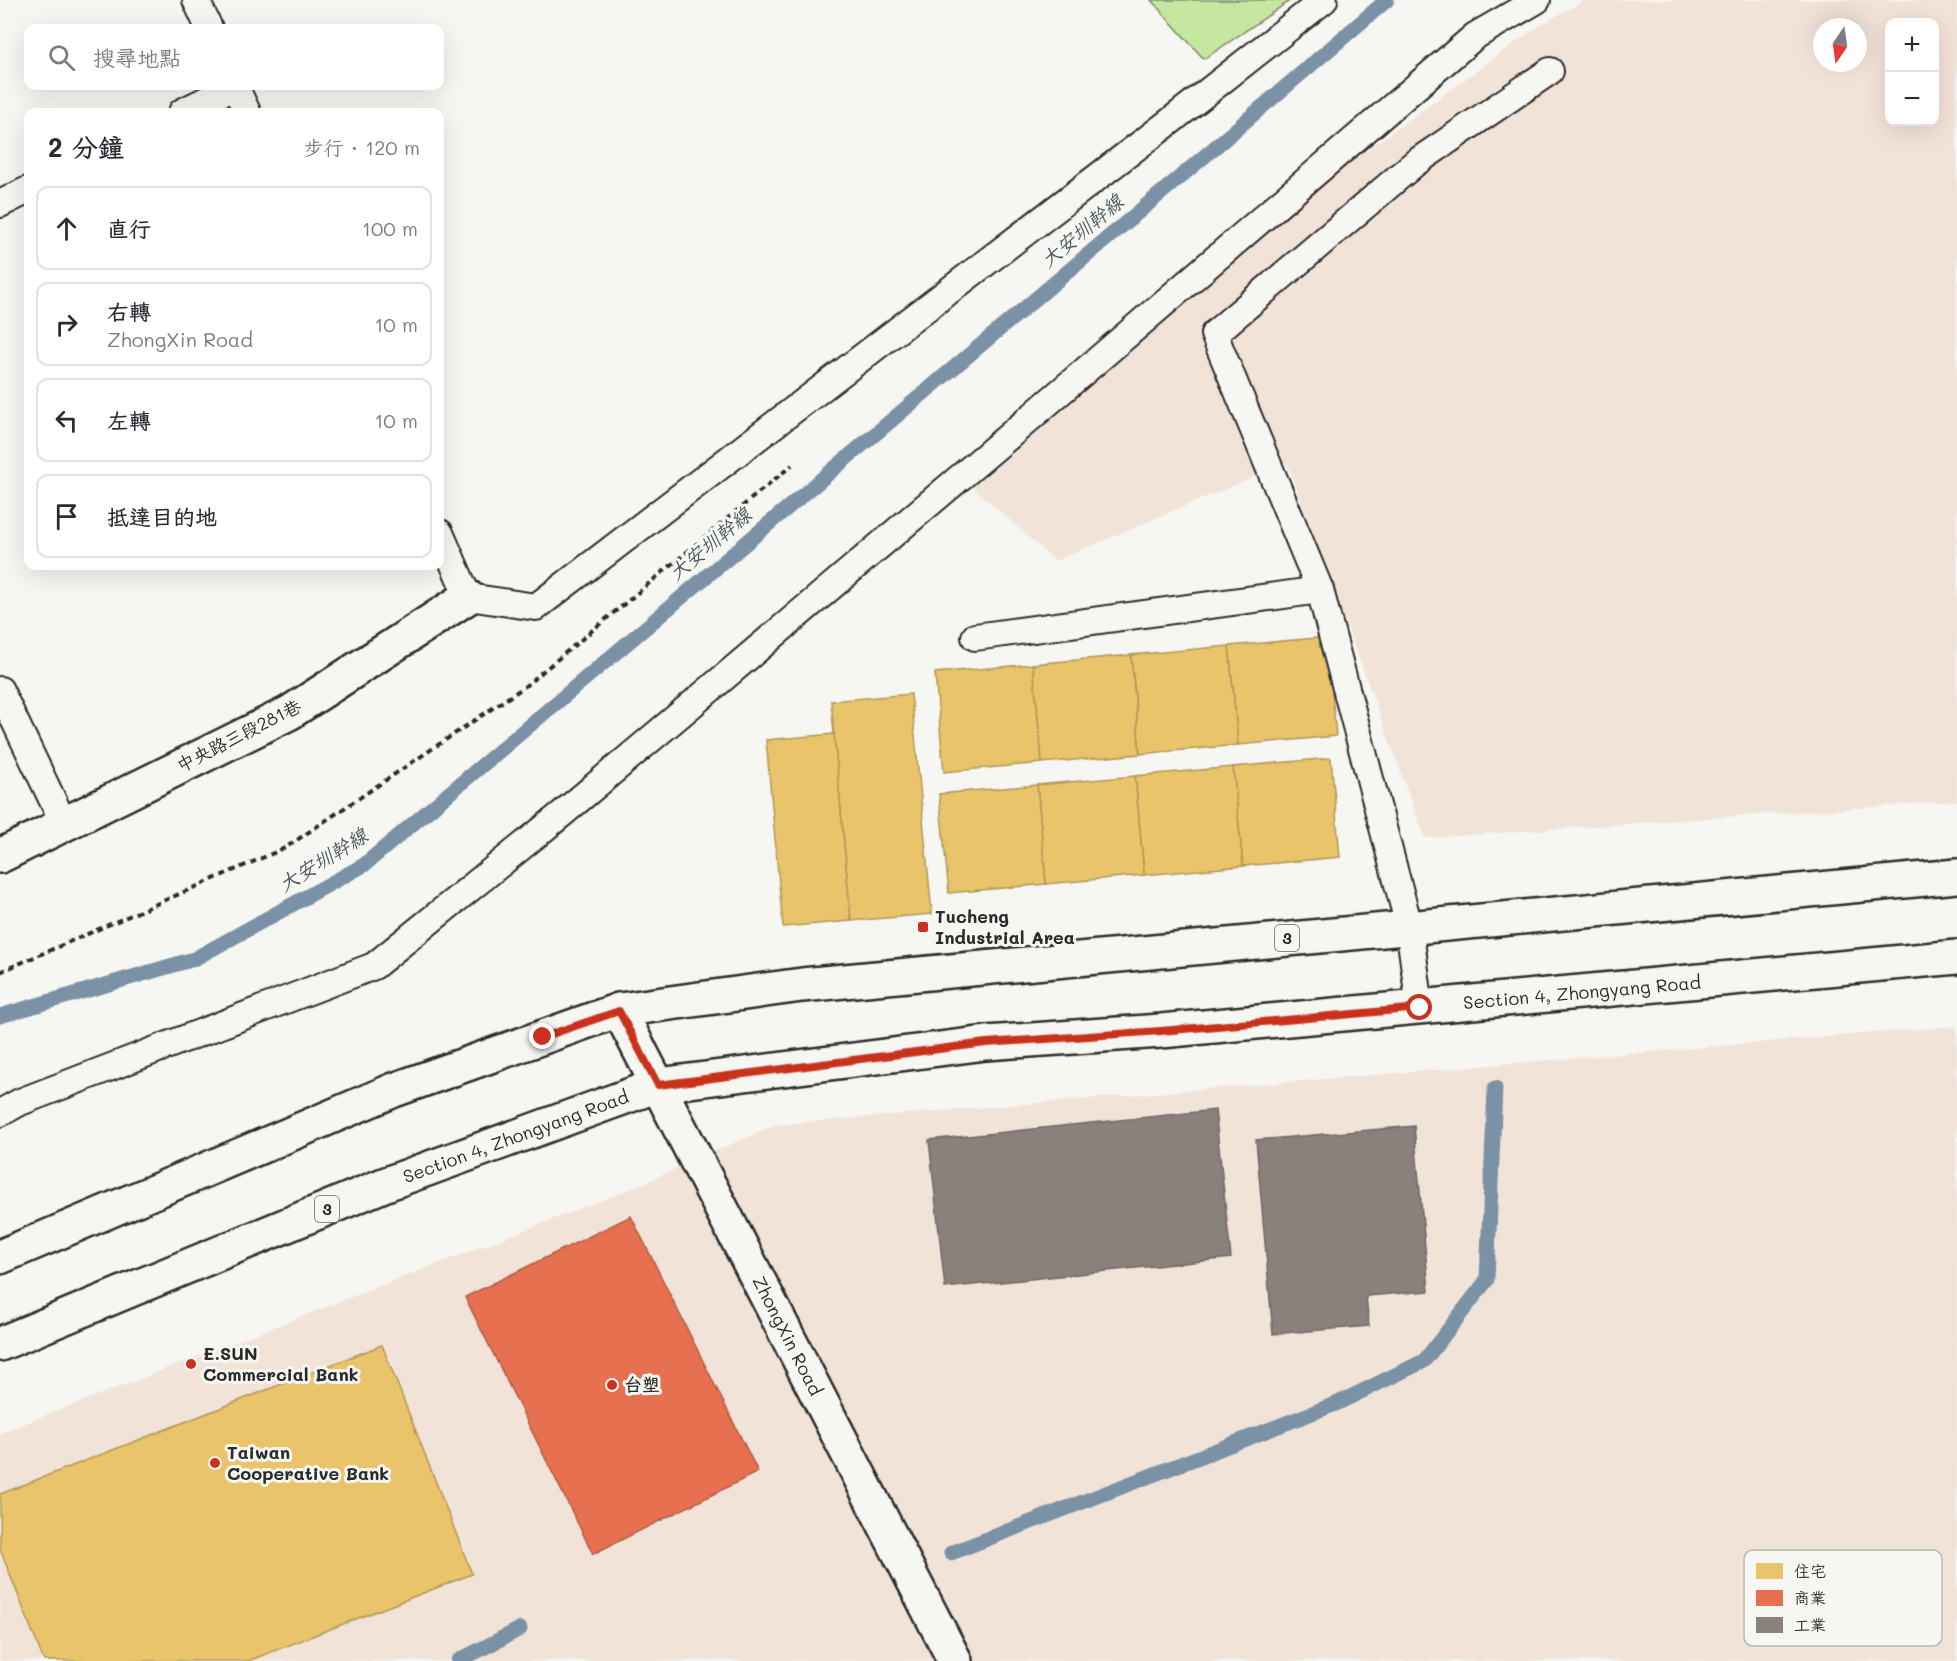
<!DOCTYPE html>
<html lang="zh-TW">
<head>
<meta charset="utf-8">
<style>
  body { margin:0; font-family:Mali,"LXGW WenKai TC",sans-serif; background:#f2f2f3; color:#2b2b33 }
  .controls { position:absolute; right:18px; top:18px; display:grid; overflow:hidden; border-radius:12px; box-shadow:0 6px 24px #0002 }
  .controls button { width:54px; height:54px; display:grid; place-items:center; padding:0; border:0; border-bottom:2px solid #e1e1e2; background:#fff; color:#2b2b33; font:30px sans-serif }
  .compass { position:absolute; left:1813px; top:18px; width:54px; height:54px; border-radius:50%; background:#fff; box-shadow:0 6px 24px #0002; rotate:193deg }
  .stop { position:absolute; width:18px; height:18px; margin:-14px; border:4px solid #c8321e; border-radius:50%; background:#fff }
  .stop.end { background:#c8321e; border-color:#fff; box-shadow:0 2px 6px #0008 }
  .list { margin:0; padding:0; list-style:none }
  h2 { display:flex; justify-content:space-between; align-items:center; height:78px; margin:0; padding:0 24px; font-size:26px }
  h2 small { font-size:20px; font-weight:400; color:#7c7c81 }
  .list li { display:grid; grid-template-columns:39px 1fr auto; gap:18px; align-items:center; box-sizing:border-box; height:84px; margin:0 12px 12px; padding:0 12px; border:2px solid #e1e1e2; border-radius:12px }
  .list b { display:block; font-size:22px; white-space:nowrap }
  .list p { margin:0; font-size:20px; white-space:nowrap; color:#7c7c81 }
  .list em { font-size:20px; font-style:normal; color:#7c7c81 }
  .icon { flex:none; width:33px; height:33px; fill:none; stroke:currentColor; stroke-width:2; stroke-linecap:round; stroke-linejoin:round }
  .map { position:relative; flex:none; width:1957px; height:1661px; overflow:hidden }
  .search { position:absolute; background:#fff; box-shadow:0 6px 24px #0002; left:24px; top:24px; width:420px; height:66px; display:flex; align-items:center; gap:15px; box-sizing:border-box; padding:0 21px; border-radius:12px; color:#7c7c81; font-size:22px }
  .panel { position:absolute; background:#fff; box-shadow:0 6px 24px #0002; left:24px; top:108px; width:420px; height:462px; border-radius:12px }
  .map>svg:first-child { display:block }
</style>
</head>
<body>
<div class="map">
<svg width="1957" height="1661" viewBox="0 0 1957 1661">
  <rect width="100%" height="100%" fill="#f6f6f2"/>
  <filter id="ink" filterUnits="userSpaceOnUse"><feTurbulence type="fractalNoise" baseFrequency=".0167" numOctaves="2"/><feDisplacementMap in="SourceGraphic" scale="12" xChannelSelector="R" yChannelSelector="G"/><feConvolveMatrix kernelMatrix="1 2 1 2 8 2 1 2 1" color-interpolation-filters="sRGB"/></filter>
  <g filter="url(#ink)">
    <g fill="#f2e3d8" fill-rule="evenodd">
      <path d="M1585,0h372v801l-532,37 -138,-375 -232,98 -82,-74 368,-318 196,-142zM1890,22h44v100h-44zM1822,27h36v36h-36z"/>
      <path d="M1957,1026v635h-1957v-228l628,-243 147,-65z"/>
    </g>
    <path fill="#c6e7a0" stroke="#788966" stroke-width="1.5" d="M1151,0h140l-87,59z"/>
    <g fill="#e9c46a" stroke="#b09657" stroke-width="1.5">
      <path d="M1327,637l9,99 -98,9 -9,-99z"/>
      <path d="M1229,646l9,99 -98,9 -9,-99z"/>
      <path d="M1131,655l9,99 -98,9 -9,-99z"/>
      <path d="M1033,664l9,99 -98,9 -9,-99z"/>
      <path d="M911,694l21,220 -81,7 -20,-220z"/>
      <path d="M834,734l17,187 -68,6 -17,-187z"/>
      <path d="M1331,758l9,99 -97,9 -10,-99z"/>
      <path d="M1233,767l10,99 -99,9 -9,-99z"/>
      <path d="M1135,776l9,99 -98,9 -9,-99z"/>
      <path d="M1037,785l9,99 -97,9 -10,-99z"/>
      <path d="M382,1345l90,229 -224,87h-204l-44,-112v-55z"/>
    </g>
    <path fill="#e76f51" stroke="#af5b46" stroke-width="1.5" d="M631,1216l127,256 -165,82 -128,-257z"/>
    <g fill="#8a817c" stroke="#6e6764" stroke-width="1.5">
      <path d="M1215,1110l16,148 -286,30 -16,-148z"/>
      <path d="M1414,1126l15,165 -63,5 3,30 -96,8 -17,-194z"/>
    </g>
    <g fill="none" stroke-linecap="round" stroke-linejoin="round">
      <g stroke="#7a91a6" stroke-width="15">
        <path d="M0,1016l194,-57 170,-94 835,-704 188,-161"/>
        <path d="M951,1553l387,-150 86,-42 63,-81 8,-192"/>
        <path d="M458,1661l62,-32"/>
      </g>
      <g stroke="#2b2b2b" stroke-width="30">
        <g id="service">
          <path d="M196,0l13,28"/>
          <path d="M182,112l53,-26 12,26"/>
          <path d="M0,204l28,-14"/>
          <path d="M440,533l28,64 68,10 632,-484 156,-123"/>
          <path d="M975,637l345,-47"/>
          <path d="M0,690l64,134"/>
          <path d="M1420,1008l-11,-82 -89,-336 -106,-256 201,-171 135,-92"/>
          <path d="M0,1113l20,-11 354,-136 189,-153 146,-123 300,-254 466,-400 62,-36"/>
        </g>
      </g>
      <g stroke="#2b2b2b" stroke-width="38">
        <g id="minor">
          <path d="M0,856l289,-143 179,-116"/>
          <path d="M619,1010l336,651"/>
        </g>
      </g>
      <g stroke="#2b2b2b" stroke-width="38">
        <g id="primary">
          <path d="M0,1257l394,-167 225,-80 183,-25 1155,-109"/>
          <path d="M0,1344l386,-160 272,-99 328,-42 175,-12 796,-74"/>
        </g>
      </g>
      <path stroke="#2b2b2b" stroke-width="4" stroke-dasharray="6 4.5" stroke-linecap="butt" d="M0,972l285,-124 239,-161 268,-222"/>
      <use href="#service" stroke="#f6f6f2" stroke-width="26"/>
      <use href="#minor" stroke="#f6f6f2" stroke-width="33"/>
      <use href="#primary" stroke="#f6f6f2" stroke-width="33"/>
    </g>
  </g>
  <g fill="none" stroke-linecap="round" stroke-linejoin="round" filter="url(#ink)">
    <path stroke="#c8321e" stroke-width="8" d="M543,1037l76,-26 39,74 328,-42 175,-12 259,-23"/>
  </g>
  <g fill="#c8321e" stroke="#f6f6f2" stroke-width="2">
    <rect x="917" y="921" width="12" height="12" rx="3"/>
    <circle cx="191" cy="1364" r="6"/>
    <circle cx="612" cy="1385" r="6"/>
    <circle cx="215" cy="1463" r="6"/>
  </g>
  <g text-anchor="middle" stroke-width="6" stroke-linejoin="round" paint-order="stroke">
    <g fill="#f6f6f2" stroke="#686867" stroke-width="1.5">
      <rect x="1275" y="925" width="24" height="26" rx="4.5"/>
      <rect x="315" y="1196" width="24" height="26" rx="4.5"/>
    </g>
    <g font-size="16" font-weight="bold" fill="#2b2b2b">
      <text x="1287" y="944">3</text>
      <text x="327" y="1215">3</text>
    </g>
    <g font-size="18" fill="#2b2b2b" stroke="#f6f6f2">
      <text transform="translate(239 736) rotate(-27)" y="6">中央路三段281巷</text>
      <text transform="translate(1582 993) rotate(-5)" y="6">Section 4, Zhongyang Road</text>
      <text transform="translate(516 1137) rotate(-20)" y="6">Section 4, Zhongyang Road</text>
      <text transform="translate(787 1336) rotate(63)" y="6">ZhongXin Road</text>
    </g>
    <g font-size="18" font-weight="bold" fill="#2b2b2b" stroke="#f6f6f2" text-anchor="start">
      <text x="935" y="923">Tucheng<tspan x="935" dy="21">Industrial Area</tspan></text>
      <text x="203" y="1360">E.SUN<tspan x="203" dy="21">Commercial Bank</tspan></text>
      <text x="624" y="1391">台塑</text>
      <text x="227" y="1459">Taiwan<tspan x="227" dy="21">Cooperative Bank</tspan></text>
    </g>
    <g font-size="20" font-style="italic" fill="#4c565e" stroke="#f6f6f2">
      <text transform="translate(1082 231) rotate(-40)" y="7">大安圳幹線</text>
      <text transform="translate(710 544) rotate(-40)" y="7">大安圳幹線</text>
      <text transform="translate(323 860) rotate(-32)" y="7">大安圳幹線</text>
    </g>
  </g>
  <rect x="1744" y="1550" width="198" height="96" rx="9" fill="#f6f6f2" stroke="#b9b9b6" stroke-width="1.5"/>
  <rect x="1756" y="1563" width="27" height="16" fill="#e9c46a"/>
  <rect x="1756" y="1590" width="27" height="16" fill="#e76f51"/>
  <rect x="1756" y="1617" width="27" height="16" fill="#8a817c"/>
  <g font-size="16" fill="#2b2b2b">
    <text x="1794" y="1577">住宅</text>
    <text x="1794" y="1604">商業</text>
    <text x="1794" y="1631">工業</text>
  </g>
</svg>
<div class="controls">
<button>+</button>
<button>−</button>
</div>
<svg class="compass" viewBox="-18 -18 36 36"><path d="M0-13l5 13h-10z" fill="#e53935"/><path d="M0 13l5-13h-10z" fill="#7c7c81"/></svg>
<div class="stop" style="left:1420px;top:1008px"></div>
<div class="stop end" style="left:543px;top:1037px"></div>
<div class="search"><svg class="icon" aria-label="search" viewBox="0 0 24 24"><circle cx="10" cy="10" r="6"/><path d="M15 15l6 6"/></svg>搜尋地點</div>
<section class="panel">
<h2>2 分鐘<small>步行 · 120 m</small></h2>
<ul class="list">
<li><svg class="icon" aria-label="ahead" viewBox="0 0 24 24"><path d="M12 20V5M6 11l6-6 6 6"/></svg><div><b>直行</b></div><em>100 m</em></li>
<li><svg class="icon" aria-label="right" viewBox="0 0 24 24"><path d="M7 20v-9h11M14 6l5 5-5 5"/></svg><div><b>右轉</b><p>ZhongXin Road</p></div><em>10 m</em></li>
<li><svg class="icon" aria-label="left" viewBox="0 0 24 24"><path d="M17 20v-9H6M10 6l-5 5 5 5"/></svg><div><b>左轉</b></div><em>10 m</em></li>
<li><svg class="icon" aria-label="arrive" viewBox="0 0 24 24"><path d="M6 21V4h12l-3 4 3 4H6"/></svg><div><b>抵達目的地</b></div></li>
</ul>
</section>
</div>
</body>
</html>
